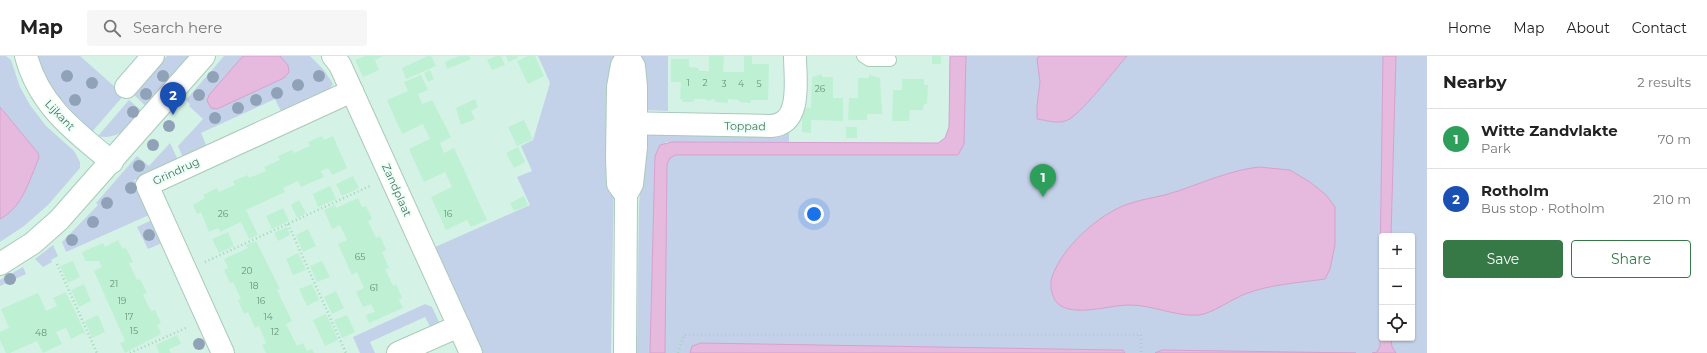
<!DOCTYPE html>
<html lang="en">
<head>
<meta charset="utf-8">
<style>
  body { margin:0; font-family:Montserrat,sans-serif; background:#f6f6f6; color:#222 }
  .controls { position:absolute; right:12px; bottom:12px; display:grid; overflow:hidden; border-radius:4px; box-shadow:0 1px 3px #0004 }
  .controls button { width:36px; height:36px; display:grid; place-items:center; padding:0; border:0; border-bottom:1px solid #e0e0e0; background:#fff; color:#222; font:20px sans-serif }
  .you { position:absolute; left:814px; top:158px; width:14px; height:14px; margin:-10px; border:3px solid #fff; border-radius:50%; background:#1a73e8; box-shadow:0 0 0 6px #1a73e833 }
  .badge { display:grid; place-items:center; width:26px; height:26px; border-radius:50%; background:#367846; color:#fff; font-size:13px; font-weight:700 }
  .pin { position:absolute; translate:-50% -33px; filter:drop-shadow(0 1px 2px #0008) }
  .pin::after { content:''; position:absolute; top:21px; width:14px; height:12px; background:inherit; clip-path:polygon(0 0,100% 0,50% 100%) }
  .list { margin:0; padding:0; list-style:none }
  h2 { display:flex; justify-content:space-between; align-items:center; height:52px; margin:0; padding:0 16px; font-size:17px }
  h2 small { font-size:13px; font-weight:400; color:#767676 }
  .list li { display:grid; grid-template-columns:26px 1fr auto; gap:12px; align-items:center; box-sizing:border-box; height:60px; padding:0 16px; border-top:1px solid #e0e0e0 }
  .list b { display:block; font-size:15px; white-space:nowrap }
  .list p { margin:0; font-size:13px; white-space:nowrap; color:#767676 }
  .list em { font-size:13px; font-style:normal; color:#767676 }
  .actions { display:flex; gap:8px; padding:12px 16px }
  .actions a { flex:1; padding:9px 0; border:1px solid #367846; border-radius:4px; text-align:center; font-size:14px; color:#367846 }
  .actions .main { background:#367846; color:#fff }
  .icon { flex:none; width:22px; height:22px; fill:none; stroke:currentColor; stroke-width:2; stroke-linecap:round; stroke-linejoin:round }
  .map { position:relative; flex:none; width:1427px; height:297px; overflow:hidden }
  header { display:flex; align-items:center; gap:24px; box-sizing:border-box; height:56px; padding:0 20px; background:#fff; border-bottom:1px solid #e0e0e0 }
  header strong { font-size:19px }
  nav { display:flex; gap:22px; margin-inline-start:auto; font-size:14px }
  .search { width:280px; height:36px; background:#f6f6f6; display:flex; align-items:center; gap:10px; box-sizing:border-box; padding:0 14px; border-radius:4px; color:#767676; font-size:15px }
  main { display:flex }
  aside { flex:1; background:#fff }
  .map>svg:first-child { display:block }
</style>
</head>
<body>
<header>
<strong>Map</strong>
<div class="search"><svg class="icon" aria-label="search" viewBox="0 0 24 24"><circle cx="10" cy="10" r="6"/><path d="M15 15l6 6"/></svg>Search here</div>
<nav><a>Home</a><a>Map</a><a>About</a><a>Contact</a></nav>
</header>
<main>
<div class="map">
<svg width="1427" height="297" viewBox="0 0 1427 297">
  <rect width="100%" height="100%" fill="#e6fcf4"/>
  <path fill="#d4f3e6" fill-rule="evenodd" d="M0,0h1427v297h-1427zM1382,180h30v102h-30z"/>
  <g fill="#c4d2e9" fill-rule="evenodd">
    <path d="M0,0h6l5,4 9,27 10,18 16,21 28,25 6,11v6l-32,37 -24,21 -24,16v-23c23,-12 29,-39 39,-61l-1,-5 -38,-46z"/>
    <path d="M36,0h44l44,39 -33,38 -40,-41z"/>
    <path d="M167,0h25l-45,51 -14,-13z"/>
    <path d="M224,0h86l14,14 9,14 -5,7 -46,22 -7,-14 -74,34 6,14 -24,11 -5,-12 25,-27 -14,-13 1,-2 -4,-4z"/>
    <path d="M538,0h78l-5,297h-130l-48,-105 97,-43 -13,-28 15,-6 -11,-25 12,-6 17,-57z"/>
    <path d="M641,0h27v55l-25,-1z"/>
    <path d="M955,0h472v297h-772l5,-196 11,-10 284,2zM1382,180h30v102h-30z"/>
    <path d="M129,44l14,12c-14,13 -24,29 -45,24z"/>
    <path d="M789,75v11h-123l-11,15 -5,196h-13l2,-150 7,-69z"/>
    <path d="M170,87l8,17 -44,20 15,35 -83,37 -4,-10 36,-37 -2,-2 41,-47 12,10z"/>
    <path d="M152,164l10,23 -14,6 -11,-22z"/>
    <path d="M53,189l5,11 -7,4 1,2 -9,5 -8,-8z"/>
    <path d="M23,211l3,7 -26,12v-6z"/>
    <path d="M425,248l7,3 9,19 -9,4 -7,-13 -55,25 5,11h-15l-7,-16z"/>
  </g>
  <g fill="#e5bade" stroke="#d6a1cd">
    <path d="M243,0h37l8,9 1,7 -5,6 -67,31 -6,-1 -4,-7 2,-6z"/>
    <path d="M950,0h16l-2,88 -6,11h-283l-5,3 -3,6 -2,189h-15l5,-197 5,-11 12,-3 266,1 7,-5 4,-11z"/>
    <path d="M1039,0h88c-12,13 -48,62 -62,65 -9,3 -20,-1 -28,-2v-13l3,-24 -3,-23z"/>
    <path d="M1383,0h13l-5,180h-9v39l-2,-6z"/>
    <path d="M0,51l38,46 1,5c-10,22 -16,49 -39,61z"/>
    <path d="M1259,111l31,3 20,12 16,13 9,12v38l-5,24 -5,10c-27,4 -54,5 -80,15 -13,5 -34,20 -46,21 -23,2 -46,-10 -69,-10 -20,0 -51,11 -69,1 -9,-5 -12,-20 -9,-29 10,-30 47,-63 76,-73 17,-6 34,-7 50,-13 27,-9 53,-21 81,-24z"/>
    <path d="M1382,245v37h9l1,9 4,6h-24l5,-1 3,-6z"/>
    <path d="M701,287l413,7h9l2,3h-435l2,-7z"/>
    <path d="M1162,294l194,3h-201z"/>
  </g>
  <g fill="#bef0d3">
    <path d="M365,0h18l-8,4 4,10 -16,7 -8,-17z"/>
    <path d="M428,0h3l5,10 -30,13 -4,-11z"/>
    <path d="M459,0h10l2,3 -24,10 -2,-7z"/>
    <path d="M496,0h5l4,9 -13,5 -5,-10z"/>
    <path d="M506,0h11l1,2 -10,4z"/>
    <path d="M528,0h7l9,20 -16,8 -11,-23z"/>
    <path d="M709,0h15l-1,16h21v-16h8v8h17l-1,36h-17v3l-12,-1v-2l-11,-1v4l-13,-1v-3l-9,2v-2h-12v3h-12v-3h-2l1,-17h-10v-23h18v8l10,1v3h10z"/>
    <rect x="932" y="0" width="9" height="8"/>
    <path d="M430,14l4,9 -6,3 -4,-9z"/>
    <path d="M822,18v3h11v21h10v23l-32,-1v13l-9,-1v-24h9l1,-31z"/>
    <path d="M421,19l7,15 -10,4 4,10 10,-4 19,37 -11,6 4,10 10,-5 33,72 -16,7 -4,-7 -21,10 -15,-33 21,-10 -7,-15 -21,10 -15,-33 21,-10 -7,-15 -21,10 -15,-34 21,-9 -4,-9z"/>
    <path d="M869,19l11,3 2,36h-15v6h-19l1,-22h9v-20h11z"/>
    <path d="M902,23h22v6h4l-1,19h-3l-1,6h-13l-1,11h-17l1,-31h9z"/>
    <path d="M475,43l3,8 -7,4 4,8 -14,6 -5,-17z"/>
    <path d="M524,64l9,19 -16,7 -9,-19z"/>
    <rect x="846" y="71" width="11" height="11"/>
    <path d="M322,80l2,4 9,-4 14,32 -15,7 -4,-7 -7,3 3,6 -23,10 -3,-6 -15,7 2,4 -39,18 12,25 -9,4 -8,-17 -21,10 -2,-4 -9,4 -8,-20 -4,2 -4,-9 12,-7 -2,-3 14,-7 2,4 16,-7 -2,-4 7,-3 8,-3 1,3 17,-7 -2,-4 16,-7 -2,-4 14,-6 2,3 16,-7 -2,-4z"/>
    <path d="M518,91l7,15 -11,6 -8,-15z"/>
    <path d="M353,120l6,12 -17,8 -6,-12z"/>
    <path d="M330,130l6,13 -18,8 -5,-13z"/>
    <path d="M524,140l4,9 -14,6 -4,-8z"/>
    <path d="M358,142l4,9 4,-1 6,13 -4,2 8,17 4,-2 6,14 -4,2 7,16 -4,1 8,17 3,-2 6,14 -3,2 4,8 -34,15 -3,-8 9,-3 -4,-8 -8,3 -7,-15 8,-4 -7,-16 -5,3 -14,-31 9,-4 -7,-15 -8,4 -8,-19 11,-5 1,3z"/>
    <path d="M299,144l7,13 -9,5 -6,-13z"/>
    <path d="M283,152l6,13 -17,8 -6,-13z"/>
    <path d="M287,171l3,8 -12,6 -4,-8z"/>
    <path d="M308,173l8,17 -13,6 -7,-17z"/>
    <path d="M228,176l6,14 -15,7 -7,-14z"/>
    <path d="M118,184l5,9 3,-1 7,14 -4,1 8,17 3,-1 7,14 -4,2 8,16 4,-1 6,13 -4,2 4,9 -36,19 -5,-10 5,-2 -31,-70 8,-4 -3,-6h-14l-3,-9 21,-9 2,4z"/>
    <path d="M256,185l24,48 -3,1 15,31 -6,3 11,22 6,-3 4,8 5,-2 2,4h-48l-4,-8 4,-2 -7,-17 -4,2 -7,-16 -4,2 -6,-14 3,-1 -8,-17 -3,1 -6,-13 4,-2 -4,-9 24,-11 -2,-3z"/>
    <path d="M298,197l8,17 -13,5 -7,-16z"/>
    <path d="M73,205l7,16 -12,6 -8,-17z"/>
    <path d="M322,205l8,16 -13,5 -7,-16z"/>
    <path d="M84,228l7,17 -12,6 -8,-17z"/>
    <path d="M312,228l7,16 -12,6 -8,-17z"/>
    <path d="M336,235l8,17 -12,6 -8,-17z"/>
    <path d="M66,236l20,43 -3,-2 -12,6 -5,-11 -10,4 6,12 -19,9 -6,-12 -27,12h-4l-6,-13v-8l9,-4 -8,-19 37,-16 8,18 11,-5 -4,-8z"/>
    <path d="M326,258l12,26 -13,6 -12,-26z"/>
    <path d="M98,259l7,17 -13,6 -7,-17z"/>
    <path d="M347,259l8,17 -13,6 -8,-18z"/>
    <path d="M177,279l4,9 -12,5 2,4h-12l-3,-8z"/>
  </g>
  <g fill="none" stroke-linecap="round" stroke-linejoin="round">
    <g stroke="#a9cab9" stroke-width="14">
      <path id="service" d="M863,0l6,4h21"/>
    </g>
    <g stroke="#a9cab9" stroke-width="24">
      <g id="minor">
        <path d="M26,0c13,49 48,75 86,106"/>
        <path d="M333,0l7,9 131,288"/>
        <path d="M126,31l27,-31"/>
        <path d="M618,67l153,3c32,-2 24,-47 24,-70"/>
        <path d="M223,297l-76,-168 205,-94"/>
        <path d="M398,297l61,-27"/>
      </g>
    </g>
    <g stroke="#a9cab9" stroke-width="24">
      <g id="tertiary">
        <path d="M626,139l-8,-11 -1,-25 1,-72 4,-22 6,-9"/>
        <path d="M0,208l33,-21 26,-23 145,-164"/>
        <path d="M625,297l1,-158 6,-11 4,-37v-60l-2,-21 -6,-9"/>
      </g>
    </g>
    <g stroke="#a1d5b7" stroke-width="2.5" stroke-dasharray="1 3" stroke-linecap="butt">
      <path d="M288,168l58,129"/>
      <path d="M205,206l165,-76"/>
      <path d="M57,208l40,89"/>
      <path d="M130,297l58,-26"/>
      <path d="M678,297l6,-18h457v18"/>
    </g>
    <use href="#service" stroke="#fff" stroke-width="12"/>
    <use href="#minor" stroke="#fff" stroke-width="22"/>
    <use href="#tertiary" stroke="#fff" stroke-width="22"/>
  </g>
  <g fill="#90a2b7">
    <circle cx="67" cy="20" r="6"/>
    <circle cx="163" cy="20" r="6"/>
    <circle cx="319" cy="20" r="6"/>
    <circle cx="213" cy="21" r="6"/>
    <circle cx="92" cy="27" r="6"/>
    <circle cx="298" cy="29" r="6"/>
    <circle cx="277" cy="37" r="6"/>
    <circle cx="146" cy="38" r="6"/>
    <circle cx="199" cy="39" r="6"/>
    <circle cx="75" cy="44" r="6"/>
    <circle cx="256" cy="44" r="6"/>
    <circle cx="238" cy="52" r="6"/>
    <circle cx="133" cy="56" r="6"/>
    <circle cx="215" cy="62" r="6"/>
    <circle cx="169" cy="70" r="6"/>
    <circle cx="153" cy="89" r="6"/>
    <circle cx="139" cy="110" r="6"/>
    <circle cx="131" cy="132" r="6"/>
    <circle cx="107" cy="147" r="6"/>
    <circle cx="93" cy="166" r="6"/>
    <circle cx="149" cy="179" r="6"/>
    <circle cx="72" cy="184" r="6"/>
    <circle cx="10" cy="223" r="6"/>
    <circle cx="199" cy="288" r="6"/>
  </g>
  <g text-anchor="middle" stroke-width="4" stroke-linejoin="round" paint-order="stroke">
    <g font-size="9" fill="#689379">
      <text x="688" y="30">1</text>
      <text x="705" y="30">2</text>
      <text x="724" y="31">3</text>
      <text x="741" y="31">4</text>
      <text x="759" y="31">5</text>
      <text x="820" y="36">26</text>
      <text x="223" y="161">26</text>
      <text x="448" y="161">16</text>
      <text x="360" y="204">65</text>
      <text x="247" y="218">20</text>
      <text x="114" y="231">21</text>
      <text x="254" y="233">18</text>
      <text x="374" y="235">61</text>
      <text x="122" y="248">19</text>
      <text x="261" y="248">16</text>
      <text x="129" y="264">17</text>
      <text x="268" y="264">14</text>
      <text x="134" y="278">15</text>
      <text x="275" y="279">12</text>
      <text x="41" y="280">48</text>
    </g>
    <g font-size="11" fill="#4b745b" stroke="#ecfef8">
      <text transform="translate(60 59) rotate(46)" y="4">Lijkant</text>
      <text transform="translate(745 70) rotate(1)" y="4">Toppad</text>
      <text transform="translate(176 115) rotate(-25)" y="4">Grindrug</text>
      <text transform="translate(397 134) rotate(66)" y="4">Zandplaat</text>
    </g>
  </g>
</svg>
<div class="controls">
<button>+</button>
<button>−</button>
<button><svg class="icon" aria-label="locate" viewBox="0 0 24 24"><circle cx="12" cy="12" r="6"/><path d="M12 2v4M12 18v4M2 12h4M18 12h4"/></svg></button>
</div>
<div class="you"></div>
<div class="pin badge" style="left:1043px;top:141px;background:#2e9e5b">1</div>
<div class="pin badge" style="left:173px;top:59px;background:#1a4fb4">2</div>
</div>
<aside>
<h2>Nearby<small>2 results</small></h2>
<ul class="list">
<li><span class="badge" style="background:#2e9e5b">1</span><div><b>Witte Zandvlakte</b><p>Park</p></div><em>70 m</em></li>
<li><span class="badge" style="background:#1a4fb4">2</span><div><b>Rotholm</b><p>Bus stop · Rotholm</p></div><em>210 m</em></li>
</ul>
<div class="actions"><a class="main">Save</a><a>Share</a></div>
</aside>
</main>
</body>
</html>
